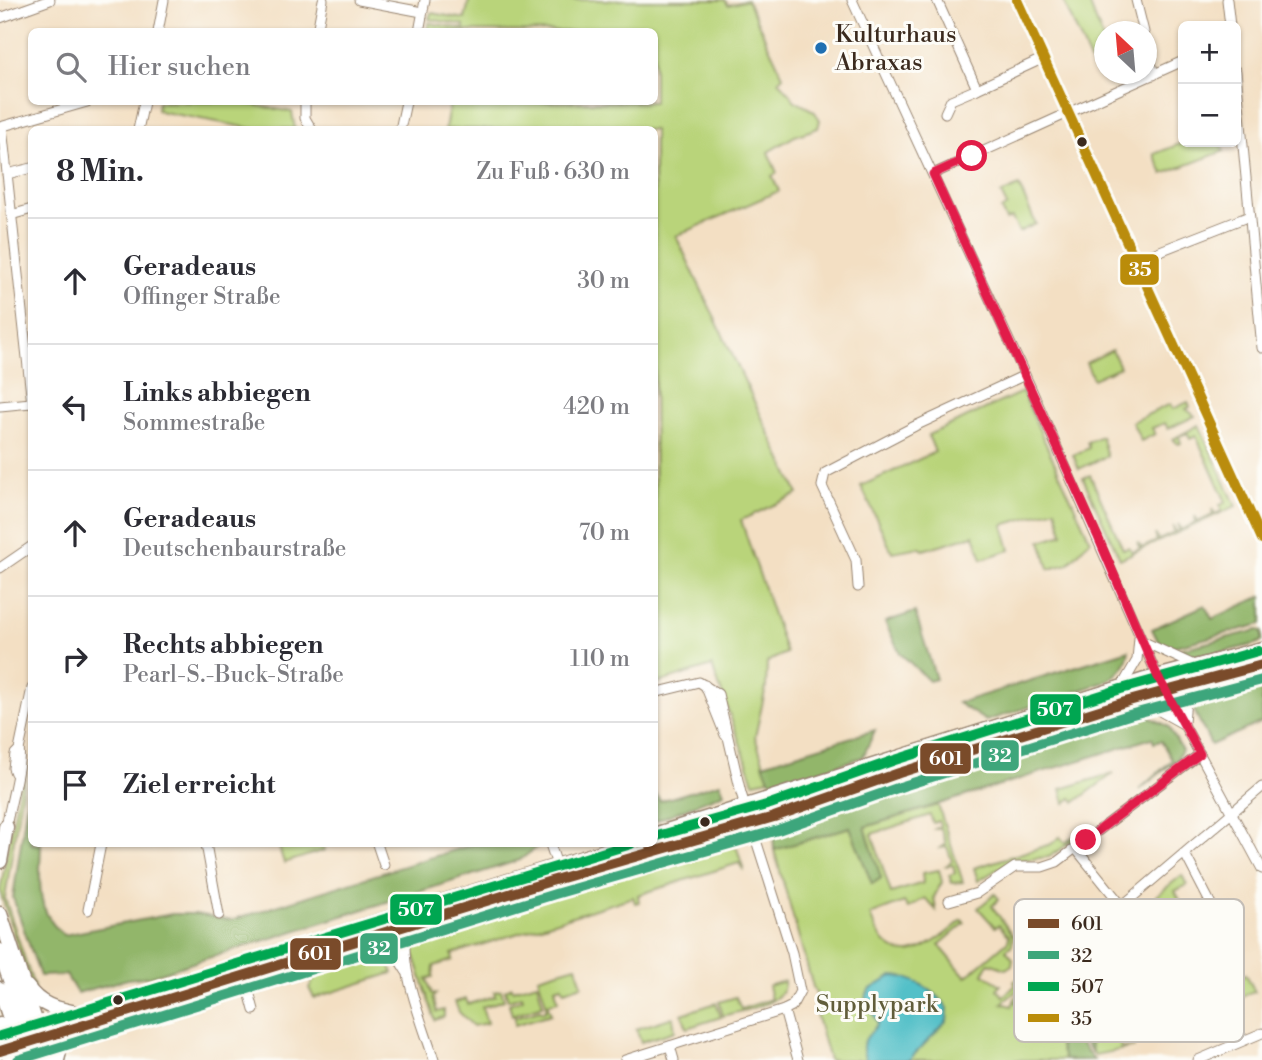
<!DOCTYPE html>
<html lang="de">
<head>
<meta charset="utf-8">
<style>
  body { margin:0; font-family:"Libre Bodoni",serif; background:#f7f7f7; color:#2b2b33 }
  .controls { position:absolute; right:21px; top:21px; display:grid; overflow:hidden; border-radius:10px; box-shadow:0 2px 5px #0004 }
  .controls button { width:63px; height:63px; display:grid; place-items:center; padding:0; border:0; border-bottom:2px solid #e1e1e2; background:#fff; color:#2b2b33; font:35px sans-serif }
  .compass { position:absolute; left:1094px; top:21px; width:63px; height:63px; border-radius:50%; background:#fff; box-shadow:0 2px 5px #0004; rotate:334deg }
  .stop { position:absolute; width:21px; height:21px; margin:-16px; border:5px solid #e11d48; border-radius:50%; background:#fff }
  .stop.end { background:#e11d48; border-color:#fff; box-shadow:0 2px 7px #0008 }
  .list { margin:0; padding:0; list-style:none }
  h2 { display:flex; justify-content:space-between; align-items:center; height:91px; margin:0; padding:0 28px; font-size:30px }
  h2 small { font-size:23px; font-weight:400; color:#7c7c81 }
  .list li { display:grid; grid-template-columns:46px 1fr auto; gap:21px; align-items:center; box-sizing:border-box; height:126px; padding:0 28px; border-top:2px solid #e1e1e2 }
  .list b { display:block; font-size:26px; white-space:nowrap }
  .list p { margin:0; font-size:23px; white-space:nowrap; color:#7c7c81 }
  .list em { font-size:23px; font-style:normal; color:#7c7c81 }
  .icon { flex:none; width:38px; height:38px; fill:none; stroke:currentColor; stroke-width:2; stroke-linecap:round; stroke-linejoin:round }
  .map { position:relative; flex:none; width:1262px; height:1060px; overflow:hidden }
  .search { position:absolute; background:#fff; box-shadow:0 2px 5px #0004; left:28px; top:28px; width:630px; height:77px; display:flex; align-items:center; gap:18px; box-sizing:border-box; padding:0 24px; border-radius:10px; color:#7c7c81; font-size:26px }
  .panel { position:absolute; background:#fff; box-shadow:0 2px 5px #0004; left:28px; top:126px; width:630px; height:721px; border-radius:10px }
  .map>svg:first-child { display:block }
</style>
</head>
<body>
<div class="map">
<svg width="1262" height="1060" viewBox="0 0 1262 1060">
  <rect width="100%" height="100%" fill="#fdfcf7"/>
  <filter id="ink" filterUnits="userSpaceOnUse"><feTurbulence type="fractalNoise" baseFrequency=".0143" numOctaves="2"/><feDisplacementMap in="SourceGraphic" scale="14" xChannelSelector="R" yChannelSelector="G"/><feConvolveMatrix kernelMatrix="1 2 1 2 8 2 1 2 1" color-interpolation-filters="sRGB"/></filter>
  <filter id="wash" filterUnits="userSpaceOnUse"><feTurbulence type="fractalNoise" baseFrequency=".00686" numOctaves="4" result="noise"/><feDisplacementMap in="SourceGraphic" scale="28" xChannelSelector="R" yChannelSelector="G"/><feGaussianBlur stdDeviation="1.57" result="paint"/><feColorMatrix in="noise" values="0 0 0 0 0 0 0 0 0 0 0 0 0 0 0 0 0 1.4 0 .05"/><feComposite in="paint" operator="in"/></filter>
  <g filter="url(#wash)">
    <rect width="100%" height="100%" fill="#f3dfc3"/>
    <g fill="#b9d47a" stroke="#7a7f4c" stroke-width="2">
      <path d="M469,0h256l3,5 19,-5 36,76 -4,4 16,21 19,10 6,9 -2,8 -23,8 -27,16 9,21 -5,3 7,15 -103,45 122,258 -57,26 45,133 -19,9 -1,25 -11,50 14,42 -15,3 -42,-116 -57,18 -1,-554 -209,-1 5,-27h204v-70l-227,-1 2,-8 35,6v-4l-35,-6 2,-6 34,6z"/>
      <path d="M1063,0h25l16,42v27l-12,-4z"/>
      <path d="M158,102h80l54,10 3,17h-40l-92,-17 -6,-2z"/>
      <path d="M1185,142h35l4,9 -61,23 -9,-20z"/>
      <path d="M1019,186l17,38 -17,8 -7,-14 -6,2 -5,-10 6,-4 -6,-12z"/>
      <path d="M1112,350l8,17 -27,12 -7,-16z"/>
      <path d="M1022,392l68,148 -22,24 -19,5 -8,-28 22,-7 -7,-25 -53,16 7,25 -28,9 -8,-24 -51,15 -3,-3 -28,5 -31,-66 74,-34 -7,-17z"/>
      <path d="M1188,402l2,5 -4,2 9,7 -27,13 -3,-6 -13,5 3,6 -14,7 -9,-19 38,-18 3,5z"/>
      <path d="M1199,425l37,81 -116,53 -37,-81 7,-3 33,74 6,-2 3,5 8,-3 -3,-7 5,6 15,-7 -2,-7 4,6 15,-7 -1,-7 3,6 3,-1 -1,-7 3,6 15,-7 -1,-7 3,6 15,-7 -1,-6 3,5 7,-3 -2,-6 6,-3 -30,-66 -6,3 -3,-6 -8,3 2,7 -3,1 -5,-5z"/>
      <path d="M1101,436l6,20 -28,13 -6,-14 16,-7 -2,-6z"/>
      <path d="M1141,687l1,2 -364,122 -2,-6z"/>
      <path d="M23,765h3l-21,133 29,89 -3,1 -31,-96z"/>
      <path d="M1114,773l-39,29 -3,-4 -7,5 -4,-14z"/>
      <path d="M938,805l25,77 -11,1 -3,-8 6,-2 -2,-8 -7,1 6,-5 -5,-14 -6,1 5,-4 -5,-15h-6l5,-3 -1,-5 -6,2 -3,-8 -58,19 19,59 32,-10 -1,-10 17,-3 3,12 -8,15 2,13 -11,-12 -17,10 -4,-6 -34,13c21,60 57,36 92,5l3,3 -26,22 27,32 42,-36 1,-5 -10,-11 -4,2 -17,-19 17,-14 4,5 -7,7 21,30 -1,9 -6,5 7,9 -1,6 -6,4 -17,-6 -6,11 18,11 -4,4 6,7 13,-11 -2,-3 49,-42 8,-4 11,1 -80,66 10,3 3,-8 17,-14 3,2 -18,16 13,-1 3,3 -8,18 14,-10 5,12c18,8 13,22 21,36h-236l-15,-53 7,-3 -8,-17 -39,-137 76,-23 22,57 9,-6 -16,-51z"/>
      <path d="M722,818l1,4 -316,99 -1,-2 233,-75h15l1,-5z"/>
      <path d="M1075,835l-1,5 -25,17 -38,4 -33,20 -4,-13 77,-24 9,-7 5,6z"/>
      <path d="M278,844h45l2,6 -41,13z"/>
      <path d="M727,844l10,4 7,23 -5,-8 -101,32 1,7 -4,1 -2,-6 -181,57 1,6 -19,6 -1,11 -6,2 5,15h4l-3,3 4,15 7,-2v7l-9,3 -23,-72 4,-12 201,-65 44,-6z"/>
      <path d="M1182,875l5,10 -12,6 48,88 11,-5 3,3 9,-3 9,18 -16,5 -4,-17 -29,15c-21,-31 -31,-67 -50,-99z"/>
      <path d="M1084,941h6l-2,18 8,1 2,-13 4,3 19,98 14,-1 -40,8 -3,-3 -16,-89 -19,17 -3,22 -16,-20 1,-4z"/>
      <path d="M371,950l13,3 9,20 -79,25 -5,-10 7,-13 -5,-8z"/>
      <path d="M576,966l6,19 -18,6 -2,-5 -7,2 3,13 -11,3 4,10 -36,11v-8l25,-7 4,2 3,-5 -9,-30z"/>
      <path d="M784,981c3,24 -42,29 -61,35l-4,-14 17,-5 5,12 30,-10 -3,-13z"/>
      <path d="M537,983l6,22 -31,10 -3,-11 14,-5 -1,-3 -14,4 -3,-10 7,-3 1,3z"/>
      <path d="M501,990l3,10 -22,7 5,16 -14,3 -14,-14 -4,-10 11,-3 2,5 27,-8 -1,-4z"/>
      <path d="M716,1003l5,14 -34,11 -5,-14z"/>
      <path d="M673,1017l2,14 -34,11 -5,-13z"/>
    </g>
    <g fill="#92b66a" stroke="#667044" stroke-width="2">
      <path d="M1262,596v28l-90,23 -13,-4 -7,-14 53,-24 7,14z"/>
      <path d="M915,612l21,67 -7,2 -29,-28 -15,-31z"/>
      <path d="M1258,630l4,1v10l-6,3 -54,13 -25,-2 5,-6z"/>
      <path d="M1129,650c-2,16 -10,24 -24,32l-119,39 -28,-18z"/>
      <path d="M1262,677v45l-51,23 -20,-41v-7z"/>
      <path d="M1143,714l25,12 14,24 -6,10 -37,30 33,-30 -11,-19 -7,2 -2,-5 -287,89 16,51 -9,6 -22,-57 -76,23 -1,-21 24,-11 215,-73 51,-11 60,-19z"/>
      <path d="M875,730l-12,27 -83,26 -11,-4 -6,-15z"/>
      <path d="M31,773l1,71h9c-1,34 -7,67 23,91l108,-21h23l37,6 242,-76h62l1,3 -17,13 -369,116 -23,3 -51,14 -11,-18 -26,1 -27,-78z"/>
      <path d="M720,783l4,10 -69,28v-28l5,8z"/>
      <path d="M1076,962l16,90 -38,-50 3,-22z"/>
      <path d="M1035,986l59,74h-29c-8,-14 -3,-28 -21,-36l-5,-11 -14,9 -5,-6 13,-12 -3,-2 -8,4 -6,-4z"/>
    </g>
    <path fill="#52c0c8" stroke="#467573" stroke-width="2" d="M892,976c20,0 44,15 56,32l-1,13 -38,39h-43c-9,-19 3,-23 12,-37l-13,-25 4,-8z"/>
  </g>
  <g filter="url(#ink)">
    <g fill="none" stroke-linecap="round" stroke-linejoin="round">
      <path stroke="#cebba2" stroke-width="14" stroke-dasharray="14 7" stroke-linecap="butt" d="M15,1036l7,24"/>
      <g stroke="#978470" stroke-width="11">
        <g id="minor">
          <path d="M359,0l63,12"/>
          <path d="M852,0l178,386 127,289 105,194"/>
          <path d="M937,0l40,89 -26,11 -6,13"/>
          <path d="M1017,0l245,539"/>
          <path d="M1136,0l8,32"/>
          <path d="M1227,0l3,26"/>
          <path d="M0,18l50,-18"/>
          <path d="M158,32l6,-32"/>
          <path d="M317,32l6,-32"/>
          <path d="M419,32l6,-32"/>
          <path d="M1146,42l8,33"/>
          <path d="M1236,71l26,277"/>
          <path d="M977,89l67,-31"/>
          <path d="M305,102v16l7,12"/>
          <path d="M0,127l87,-25"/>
          <path d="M2,127l30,277"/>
          <path d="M138,130l6,-28"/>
          <path d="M400,130l6,-28"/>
          <path d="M7,174l25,-6"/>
          <path d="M933,174l250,-113"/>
          <path d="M11,215l21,-6"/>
          <path d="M1137,260l110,-43"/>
          <path d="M0,406l31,-3"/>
          <path d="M0,568l32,-22"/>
          <path d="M858,587l-2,-27 -34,-74 3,-13 90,-47 110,-51"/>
          <path d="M1142,641l52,24"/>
          <path d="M705,685l20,50"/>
          <path d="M1122,686l15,-26 2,-22"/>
          <path d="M1128,703l28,6 27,15"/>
          <path d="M1184,723l2,-24 13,-17"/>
          <path d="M15,773l-2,-5 2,-14 4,-4 13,-62"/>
          <path d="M6,827c2,-13 17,-71 13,-77"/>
          <path d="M206,844l13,71"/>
          <path d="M377,844l7,21"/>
          <path d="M550,844l7,21"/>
          <path d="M1076,849l47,58"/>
          <path d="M1185,854l55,106"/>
          <path d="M949,901l28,-8 38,-26h27l15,-5 143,-108"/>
          <path d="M88,910l13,-66"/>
          <path d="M1117,912l47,89"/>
          <path d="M405,918l-14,6c-5,16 6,33 15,47"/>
          <path d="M408,926c-12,37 15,98 26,134"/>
          <path d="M1089,934l173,-147"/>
          <path d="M245,977l9,33"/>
          <path d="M784,1010l14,50"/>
          <path d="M670,1046l4,14"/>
          <path d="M625,1060l159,-50 8,-4 8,-15 -8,-38 -51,-160 -23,-99 -19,-12 -45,11"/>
          <path d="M1198,1060l64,-27"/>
        </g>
      </g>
      <g stroke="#978470" stroke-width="15">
        <g id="major">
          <path d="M654,834l491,-155 117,-31"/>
          <path d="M32,1028l593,-184"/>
          <path d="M36,1041l515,-160 223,-64 125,-44 226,-71 137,-37"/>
        </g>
      </g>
      <g stroke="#978470" stroke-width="17">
        <g id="highway">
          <path d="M0,861l6,-34"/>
          <path d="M0,914l48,146"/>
          <path d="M0,951l23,66"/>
          <path d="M27,987c13,19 29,22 49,26"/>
          <path d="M0,989l11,32"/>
          <path d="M0,1025l10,35"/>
          <path d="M35,1056l1,4"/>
          <path d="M57,1060l3,-12 20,-21"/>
        </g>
      </g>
      <use href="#minor" stroke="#fff" stroke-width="9"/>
      <use href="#major" stroke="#fff" stroke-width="12"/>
      <use href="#highway" stroke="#fff" stroke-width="14"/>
      <g stroke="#978470" stroke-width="15" stroke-linecap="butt">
        <g id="major-bridge">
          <path d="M8,1035l24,-7"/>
          <path d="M12,1048l24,-7"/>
        </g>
      </g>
      <use href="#major-bridge" stroke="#fff" stroke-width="12"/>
      <g stroke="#fdfcf7" stroke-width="16">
        <path id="bus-1" d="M0,1051l551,-170 223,-64 125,-44 226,-71 137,-37"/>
      </g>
      <g stroke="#fdfcf7" stroke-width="16">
        <path id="bus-2" d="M18,1060l537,-166 223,-64 125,-44 226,-71 133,-35"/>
      </g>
      <g stroke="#fdfcf7" stroke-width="16">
        <g id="bus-3">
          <path d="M654,837l116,-33 125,-44 226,-71 137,-38"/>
          <path d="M0,1036l631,-192"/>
        </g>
      </g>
      <g stroke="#fdfcf7" stroke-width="16">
        <path id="bus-4" d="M1017,0l245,539"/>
      </g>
      <use href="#bus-1" stroke="#7a4b2a" stroke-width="10"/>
      <use href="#bus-2" stroke="#3ea67b" stroke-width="10"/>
      <use href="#bus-3" stroke="#00a651" stroke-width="10"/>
      <use href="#bus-4" stroke="#ba8c0a" stroke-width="10"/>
    </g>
  </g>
  <g fill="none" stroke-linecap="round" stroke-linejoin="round" filter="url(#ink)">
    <path stroke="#e11d48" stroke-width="9" d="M972,156l-39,18 165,363 59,138 43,79 -114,86"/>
  </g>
  <circle fill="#1f6fb2" stroke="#fdfcf7" stroke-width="2.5" cx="821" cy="48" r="7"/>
  <g fill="#3b2a1e" stroke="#fdfcf7" stroke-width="2.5">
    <circle cx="1082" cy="142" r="6"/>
    <circle cx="705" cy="822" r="6"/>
    <circle cx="118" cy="1000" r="6"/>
  </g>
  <g text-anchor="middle" stroke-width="6" stroke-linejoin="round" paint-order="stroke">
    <g font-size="24" fill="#3b2a1e" stroke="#fdfcf7" text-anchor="start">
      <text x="835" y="42">Kulturhaus<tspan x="835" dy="28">Abraxas</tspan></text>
    </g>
    <g font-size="24" fill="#615d3a" stroke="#fdfcf7">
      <text x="877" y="1012">Supplypark</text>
    </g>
  </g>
  <rect x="1014" y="899" width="230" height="143" rx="10" fill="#fdfcf7" stroke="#c3bdb6" stroke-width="2"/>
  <rect x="1028" y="919" width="31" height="9" fill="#7a4b2a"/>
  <rect x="1028" y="951" width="31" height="8" fill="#3ea67b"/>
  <rect x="1028" y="982" width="31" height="9" fill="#00a651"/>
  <rect x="1028" y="1014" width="31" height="8" fill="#ba8c0a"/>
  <g font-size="19" fill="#3b2a1e">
    <text x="1071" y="930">601</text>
    <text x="1071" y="962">32</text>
    <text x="1071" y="993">507</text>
    <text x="1071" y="1025">35</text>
  </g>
  <g stroke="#fdfcf7" stroke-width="2.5">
    <rect x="1119" y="253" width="41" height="33" rx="7" fill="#ba8c0a"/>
    <rect x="1029" y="693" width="53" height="33" rx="7" fill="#00a651"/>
    <rect x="980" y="739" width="40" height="33" rx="7" fill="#3ea67b"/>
    <rect x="919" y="742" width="53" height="33" rx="7" fill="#7a4b2a"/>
    <rect x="389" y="893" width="54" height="33" rx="7" fill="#00a651"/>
    <rect x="359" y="932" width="40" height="33" rx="7" fill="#3ea67b"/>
    <rect x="289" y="937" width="53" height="34" rx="7" fill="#7a4b2a"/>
  </g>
  <g font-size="19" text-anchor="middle" font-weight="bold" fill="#fff">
    <text x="1140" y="276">35</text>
    <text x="1055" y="716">507</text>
    <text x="1000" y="762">32</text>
    <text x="946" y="765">601</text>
    <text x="416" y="916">507</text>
    <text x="379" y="955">32</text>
    <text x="315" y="960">601</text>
  </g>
</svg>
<div class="controls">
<button>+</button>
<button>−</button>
</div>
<svg class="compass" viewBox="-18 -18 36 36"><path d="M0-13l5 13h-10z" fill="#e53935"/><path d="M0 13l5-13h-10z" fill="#7c7c81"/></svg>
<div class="stop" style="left:972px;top:156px"></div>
<div class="stop end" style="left:1086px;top:840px"></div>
<div class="search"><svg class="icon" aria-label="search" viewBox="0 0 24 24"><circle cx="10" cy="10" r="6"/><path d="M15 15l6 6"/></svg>Hier suchen</div>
<section class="panel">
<h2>8 Min.<small>Zu Fuß · 630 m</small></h2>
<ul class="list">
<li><svg class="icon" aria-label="ahead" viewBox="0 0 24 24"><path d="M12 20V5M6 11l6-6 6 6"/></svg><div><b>Geradeaus</b><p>Offinger Straße</p></div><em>30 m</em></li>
<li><svg class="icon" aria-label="left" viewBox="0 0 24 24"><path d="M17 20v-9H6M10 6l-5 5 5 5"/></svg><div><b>Links abbiegen</b><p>Sommestraße</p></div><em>420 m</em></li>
<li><svg class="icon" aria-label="ahead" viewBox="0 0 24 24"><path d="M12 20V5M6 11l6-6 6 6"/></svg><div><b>Geradeaus</b><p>Deutschenbaurstraße</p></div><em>70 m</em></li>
<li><svg class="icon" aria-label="right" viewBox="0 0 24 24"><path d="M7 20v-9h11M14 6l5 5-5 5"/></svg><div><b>Rechts abbiegen</b><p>Pearl-S.-Buck-Straße</p></div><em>110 m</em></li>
<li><svg class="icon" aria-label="arrive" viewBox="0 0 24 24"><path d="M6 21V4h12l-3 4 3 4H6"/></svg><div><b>Ziel erreicht</b></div></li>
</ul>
</section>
</div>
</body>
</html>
